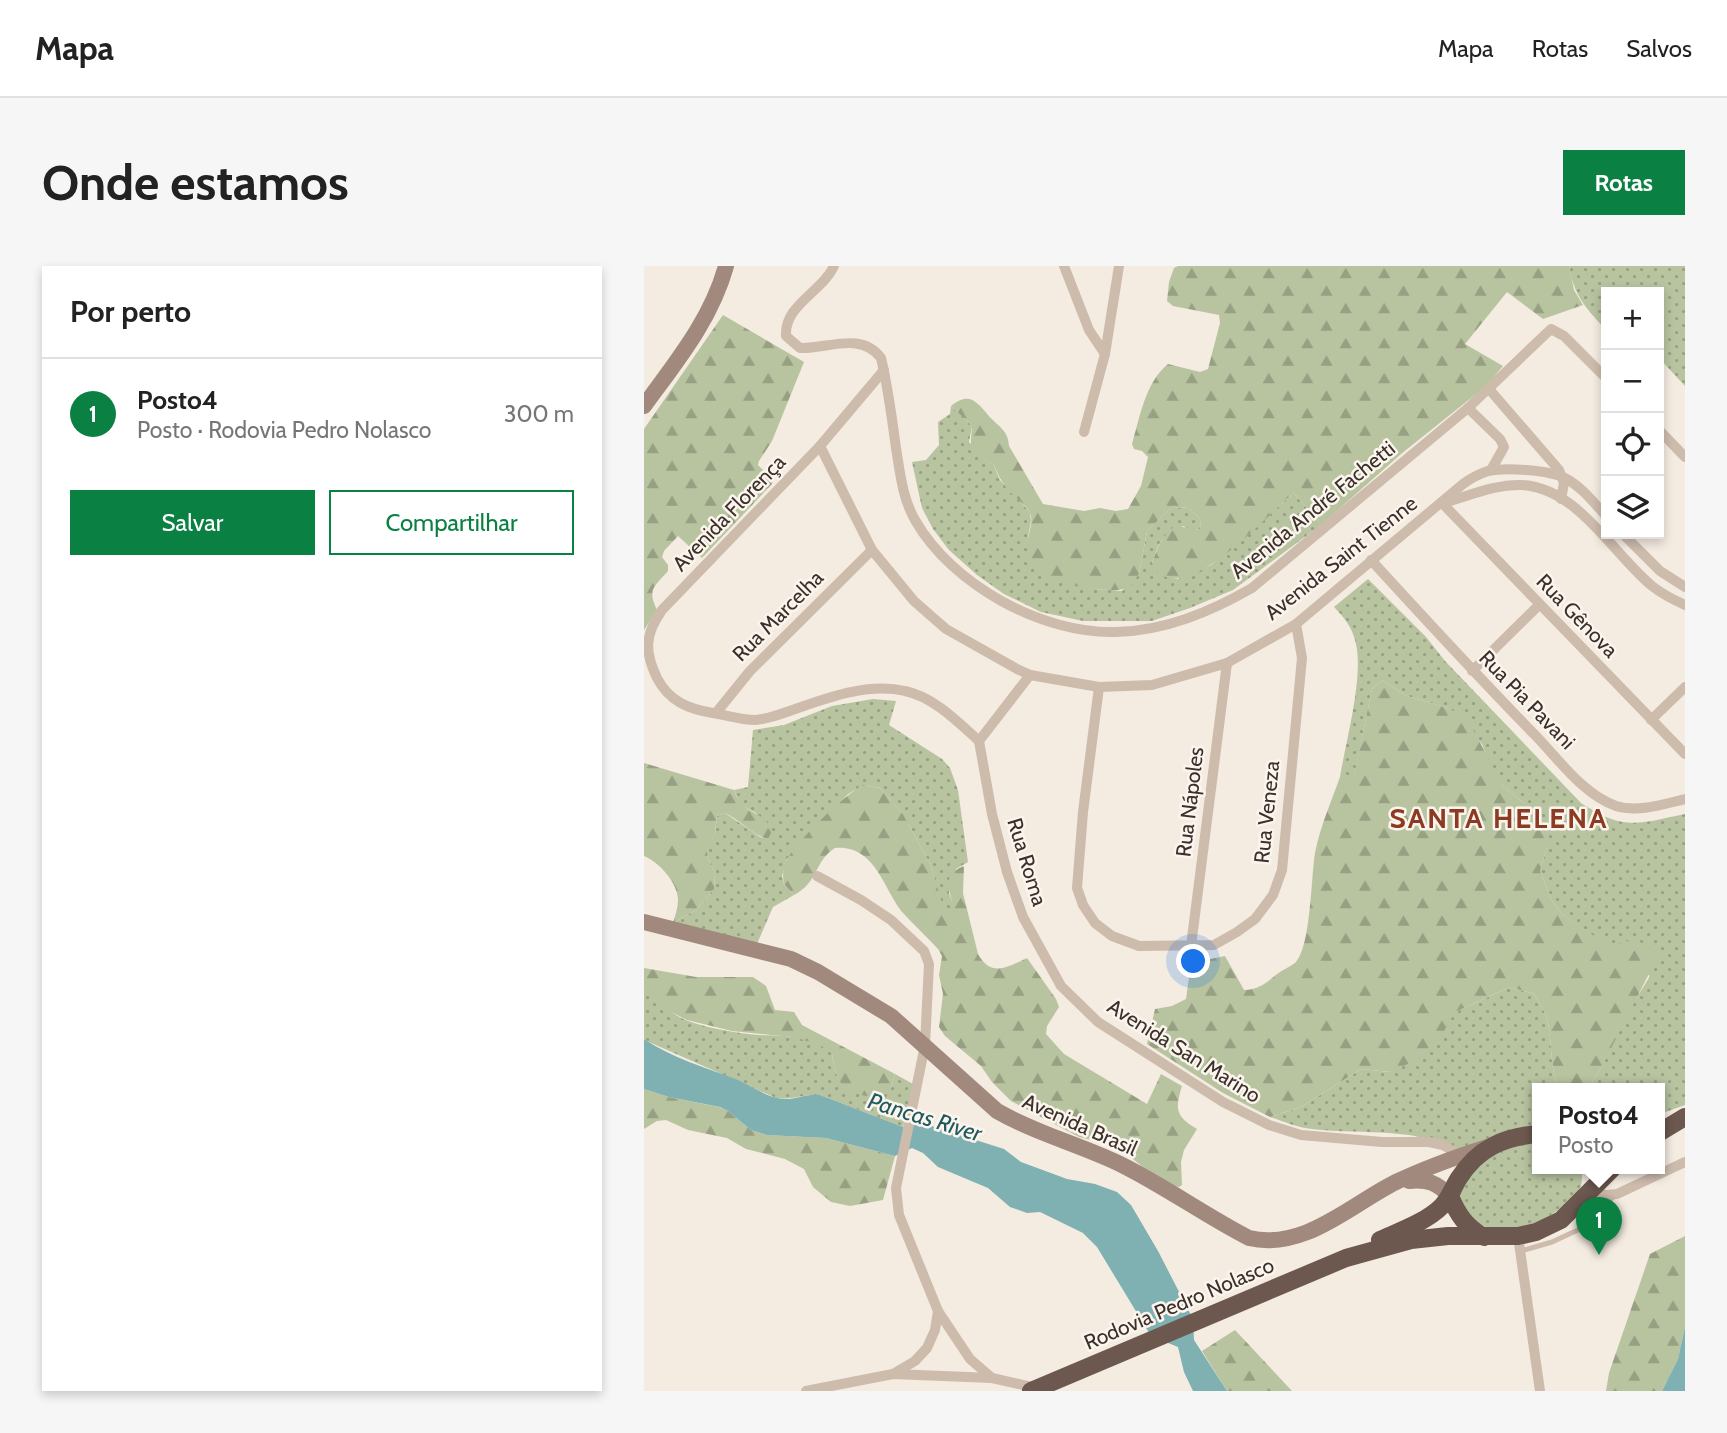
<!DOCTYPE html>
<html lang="pt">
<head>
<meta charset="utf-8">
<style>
  body { margin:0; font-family:Cabin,sans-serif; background:#f6f6f6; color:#222 }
  .controls { position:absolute; right:21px; top:21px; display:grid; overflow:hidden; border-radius:0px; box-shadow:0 4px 10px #0003 }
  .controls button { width:63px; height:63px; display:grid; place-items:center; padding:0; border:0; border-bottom:2px solid #e0e0e0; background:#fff; color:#222; font:35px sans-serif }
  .you { position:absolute; left:550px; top:696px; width:24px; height:24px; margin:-18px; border:5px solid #fff; border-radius:50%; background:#1a73e8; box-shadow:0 0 0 10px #1a73e833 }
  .badge { display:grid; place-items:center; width:46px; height:46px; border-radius:50%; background:#0b8043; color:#fff; font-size:23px; font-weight:700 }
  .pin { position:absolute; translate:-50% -58px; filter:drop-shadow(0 2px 4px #0008) }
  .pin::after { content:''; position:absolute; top:37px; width:24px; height:21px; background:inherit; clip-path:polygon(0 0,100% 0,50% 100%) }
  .popup { position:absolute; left:888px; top:817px; width:133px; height:91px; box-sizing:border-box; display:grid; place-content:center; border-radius:0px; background:#fff; filter:drop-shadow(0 2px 5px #0005); font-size:23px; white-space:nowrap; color:#767676 }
  .popup b { font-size:26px; color:#222 }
  .popup::after { content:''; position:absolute; left:50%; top:100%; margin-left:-14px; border:14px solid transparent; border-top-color:#fff }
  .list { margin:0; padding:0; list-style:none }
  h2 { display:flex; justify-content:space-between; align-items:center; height:91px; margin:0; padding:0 28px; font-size:30px }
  h2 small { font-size:23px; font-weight:400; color:#767676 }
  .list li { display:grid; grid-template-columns:46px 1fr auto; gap:21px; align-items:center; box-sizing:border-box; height:112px; padding:0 28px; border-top:2px solid #e0e0e0 }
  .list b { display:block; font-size:26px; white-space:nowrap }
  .list p { margin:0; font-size:23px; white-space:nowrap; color:#767676 }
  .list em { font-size:23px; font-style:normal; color:#767676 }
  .actions { display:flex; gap:14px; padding:21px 28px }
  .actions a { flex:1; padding:16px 0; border:2px solid #0b8043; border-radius:0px; text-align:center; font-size:24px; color:#0b8043 }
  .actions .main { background:#0b8043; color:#fff }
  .icon { flex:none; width:38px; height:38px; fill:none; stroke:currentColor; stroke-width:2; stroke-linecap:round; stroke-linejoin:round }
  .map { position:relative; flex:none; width:1041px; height:1125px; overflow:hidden; border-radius:0px }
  header { display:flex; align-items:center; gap:42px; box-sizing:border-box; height:98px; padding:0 35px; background:#fff; border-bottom:2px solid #e0e0e0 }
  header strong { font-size:33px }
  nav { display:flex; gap:38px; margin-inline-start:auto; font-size:24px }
  .intro { display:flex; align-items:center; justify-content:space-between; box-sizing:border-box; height:168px; padding:0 42px }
  h1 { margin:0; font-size:49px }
  .button { padding:18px 32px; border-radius:0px; background:#0b8043; color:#fff; font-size:24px; font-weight:700 }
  main { display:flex; gap:42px; padding:0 42px }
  aside { flex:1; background:#fff; border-radius:0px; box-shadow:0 4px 10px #0003 }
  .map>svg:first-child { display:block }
</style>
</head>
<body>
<header>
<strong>Mapa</strong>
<nav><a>Mapa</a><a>Rotas</a><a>Salvos</a></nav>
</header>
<div class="intro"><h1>Onde estamos</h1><a class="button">Rotas</a></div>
<main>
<aside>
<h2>Por perto<small></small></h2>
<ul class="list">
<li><span class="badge">1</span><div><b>Posto4</b><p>Posto · Rodovia Pedro Nolasco</p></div><em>300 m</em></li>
</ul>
<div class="actions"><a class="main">Salvar</a><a>Compartilhar</a></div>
</aside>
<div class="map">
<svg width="1041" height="1125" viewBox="0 0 1041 1125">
  <defs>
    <pattern id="grass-dots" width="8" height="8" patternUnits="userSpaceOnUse" patternTransform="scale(1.75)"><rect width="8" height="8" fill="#b8c4a0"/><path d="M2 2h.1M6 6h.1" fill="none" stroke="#97a083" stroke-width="1.8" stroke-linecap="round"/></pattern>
    <pattern id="forest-firs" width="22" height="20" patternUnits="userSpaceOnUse" patternTransform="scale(1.75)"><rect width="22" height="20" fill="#b8c4a0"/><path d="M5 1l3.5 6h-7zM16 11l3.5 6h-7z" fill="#97a083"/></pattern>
  </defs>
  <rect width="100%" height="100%" fill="#f4ebe1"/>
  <g fill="url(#grass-dots)">
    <path d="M925,0h116v120l-26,-28v-66h-53v38c-20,-22 -32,-34 -37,-64z"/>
    <path d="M307,140l21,20 -3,16 16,18 8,4 7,16 30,32 1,9 -3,16 68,52 26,2 17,-17 8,-43 25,-24 17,1 12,12 -1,9 -9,1 -8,-4c-23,12 -22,12 -31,37l20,15 6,1 33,-14 83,-72 27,32 -88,65 -43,18 -38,13h-69l-42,-9 -37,-18 -27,-19 -28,-25 -16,-21 -11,-21 -10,-46 14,-2 13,-15 -1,-23 12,-8z"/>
    <path d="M724,313l58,58 19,24 136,142c43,28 56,21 104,11v291l-25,9v-25h-73l12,-17 27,-57 24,-39 -87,-61 -11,-14 -12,-30 7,-24 -23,-44 -21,-17 -13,-21 -8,-21 -34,-36 -41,-12 -25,-16 -10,9 -18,88h-14c6,-36 25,-104 15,-137 -3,-13 -12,-24 -21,-33z"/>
    <path d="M229,433l23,2 -7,24 53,34 8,9 8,22 10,72 -12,7 -7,24 3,9v8l-9,1 -11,-43 -29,-54 -23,-26 -16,-3 -16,9 -61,65 -5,17 2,8 10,11 -21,12 -17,39 -83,-23 23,-13 18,-21 1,-16 -7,-15 -1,-10 8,-15 2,-17 8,-3 35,24 8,2 -12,-26 -16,-8 -6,-15 14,-3 5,-57 31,-5 48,-19z"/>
    <path d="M866,721l24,7c3,6 8,13 11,19 9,25 3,52 14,76h-21v44l-71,21c-49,-28 -101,-19 -155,-25 -14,-1 -29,-8 -42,-12l31,-10 60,-38 29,3 65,-60z"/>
    <path d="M0,723c18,13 26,27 50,34 20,6 43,10 65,12 24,1 54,0 73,18 4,44 24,36 59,35l4,-14 18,10 -10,43 -83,-32c-16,-1 -29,5 -44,3l-127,-56 -5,-3z"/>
    <path d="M894,873v30h44c0,5 0,13 -1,17 -10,22 -51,43 -74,45 -17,2 -36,-12 -49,-22 0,-7 -1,-16 2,-22 14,-31 48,-40 78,-48z"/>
  </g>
  <g fill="url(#forest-firs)">
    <path d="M534,0h391l5,24 9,15 -40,14 -36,-27 -42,52 38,22 -17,20 -85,68 -80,71 -27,-32c-23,17 -115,125 -142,70 6,-16 9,-27 23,-37 9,0 15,4 25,3l1,-9 -12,-12 -17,-1 -25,24 -8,43 -9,13c-11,5 -21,3 -32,2 -28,-3 -64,-6 -70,-40 -3,-12 8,-27 1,-38 -4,-7 -14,-13 -19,-19 -8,-9 -12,-18 -17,-28 -25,-12 -23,-12 -21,-38l-21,-20c18,-15 26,-4 37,9 10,12 20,14 21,31l34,58 41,7 16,-3 16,3 12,-2 13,-23 7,-29 -6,-6 -8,-2 -2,-5c8,-27 13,-61 36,-80l32,8 8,-3 12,-46 -1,-8 -46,-9 -6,-5 2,-19 5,-14z"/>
    <path d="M79,49l81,47 -32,79 -13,20 -1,4 15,15 -1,4 -70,74 -24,-22 -14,15 -2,6 6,8v6c-14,16 -21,18 -11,39l-13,20v-201z"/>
    <path d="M738,414l25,16 41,12 19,10 36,68 21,17 18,19 5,25 -7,24 12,30 11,14 46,31c22,-7 33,-9 49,10l-59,116 -12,17h-28c-11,-24 -5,-51 -14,-76 -3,-6 -8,-13 -11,-19l-24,-7 -55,25 -11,19 -18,20 -14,11 -22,10 -29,-3 -60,38 -31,10 -47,-24 -76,-49 8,-35 17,-3 14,-7 5,-36 34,-7 19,34c15,-1 21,-6 33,-16 5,-4 13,-7 18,-11 16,-15 16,-85 20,-110 5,-26 16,-51 25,-76l14,-1 18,-87z"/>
    <path d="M0,497l90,27c8,27 29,18 38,41l-4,8c-16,-4 -28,-19 -43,-26l-8,3 -2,17 -8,16 1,9 7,15 -1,16 -18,21 -23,13c2,-7 5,-15 5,-23 0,-17 -19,-38 -34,-44z"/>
    <path d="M219,519l17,3 23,26 29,54 12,42h8c1,-20 -14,-34 12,-44l-1,27 15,61c13,24 30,13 49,4l29,41 3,8 -12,19 -1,8 18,20 83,50 14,-30 21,12c-7,23 -7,30 15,43l-13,21 -3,12 1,23 -3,2 -17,-4 -35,-29 -27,-12 -21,-5 -68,-36 -19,-19 -11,-16 -36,-30 -6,-9 4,-33 -4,-19 3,-19 -4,-7c-11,-12 -24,-24 -35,-36 -20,-24 -27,-68 -68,-65 -21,13 -16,34 -41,47l-10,-11c-2,-9 -1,-18 4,-26 11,-19 56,-63 75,-73z"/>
    <path d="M0,702l52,9h57l13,9 9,24 19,2 8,13 93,49 -4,14 -16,9c-31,-3 -40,-14 -43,-44l-14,-9 -25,-7 -61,-6 -45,-11 -24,-12 -19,-19z"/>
    <path d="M0,823l25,8 50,10 9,4 23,19 16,5 59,3 69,18 -12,44 -33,6 -19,-4 -18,-15 -9,-18 -19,-10 -39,-10 -19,-11 -39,-8 -22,-10 -9,1 -13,8z"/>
    <path d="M1041,970v91l-7,32 -16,32h-56l3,-18 41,-119z"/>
    <path d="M591,1064l57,61h-65l-25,-40z"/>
  </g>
  <g fill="#7fb0b2">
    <path d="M0,773c28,19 63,29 94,41 13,6 26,15 39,18 15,4 28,-5 43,-3l83,32 16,-5 85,27 17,13 46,17 28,5 22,8 14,13 27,46 35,68 1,21 33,51h-34l-9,-19 -6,-25 -27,-11 -54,-89 -14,-14 -43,-21 -13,1 -17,-6 -22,-19 -50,-21 -15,-14 -11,-5 -17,8 -69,-18 -59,-3 -16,-5 -23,-19 -8,-4 -51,-10 -25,-8z"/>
    <path d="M1041,1061v64h-23l16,-32z"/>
  </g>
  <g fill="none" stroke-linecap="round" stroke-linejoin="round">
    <path stroke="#cdbbac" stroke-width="5" d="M877,985l31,-9 28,-13 35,-34"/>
    <g stroke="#cdbbac" stroke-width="10">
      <path d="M190,0c-12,26 -50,39 -48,70l14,12c28,1 61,-17 81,10 7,29 11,60 15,90 4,24 6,49 19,72 37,65 127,114 201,112 49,-1 94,-20 136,-44l216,-180 83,-79 13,7 42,42"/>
      <path d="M420,0l25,64 16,24"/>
      <path d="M240,104l-64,76 -158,164c-17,24 -18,41 -5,68 12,23 31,31 56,35 13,2 28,7 42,7 16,-1 31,-8 46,-13 31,-11 70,-24 104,-16 29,6 53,31 74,50"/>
      <path d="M845,123l70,81 5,13 -3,16"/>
      <path d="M824,142l32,31 4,8 -13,23"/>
      <path d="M1015,164l26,27"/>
      <path d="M440,166l21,-78 14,-88"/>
      <path d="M176,180l52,104 42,51 32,28 71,40 13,6 69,12 53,-2 75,-22 69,-39 167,-140c8,-6 16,-10 25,-13 18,-4 61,-1 77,7 17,9 29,25 41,38"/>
      <path d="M798,237l243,251"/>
      <path d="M799,237c26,-7 52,-19 79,-18 56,3 91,69 130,101 10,8 22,14 33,19"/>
      <path d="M979,268l37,37 25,16"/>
      <path d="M727,294c54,59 109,119 165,176 23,24 48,59 80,70 22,7 48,-2 69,-7"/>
      <path d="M828,405l67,-66"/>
      <path d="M455,421l-16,125 -6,76 6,17 12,18 17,13 27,10 75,-1 23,-13 18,-13 18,-24 9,-25 20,-212 -6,-34"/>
      <path d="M72,447l34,-42 122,-121"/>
      <path d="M1007,454l34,-33"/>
      <path d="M335,475l13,73 15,58 16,45 38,69 37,36 125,80 46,23 32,10 81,7h47l14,3 18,11"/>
      <path d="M335,475l51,-66"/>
      <path d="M173,610l44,24 30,20 33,31 5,13 -4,81 -29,143 3,27 39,96 -3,19 -8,18 -12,13 -22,13"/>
      <path d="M547,680l36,-283"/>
      <path d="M946,925l16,4 11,-1 68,-32"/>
      <path d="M874,970l22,155"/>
      <path d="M294,1045l32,48 22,19 44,10"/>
      <path d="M162,1125l87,-17 99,4"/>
    </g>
    <g stroke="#a18a7d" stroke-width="16">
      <path d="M0,140c32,-44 67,-86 82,-140"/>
      <path d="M0,656l147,37 27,13 73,44 106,95c40,23 84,34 125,54 44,22 84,51 127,73 55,13 101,-33 147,-56 29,-14 60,-25 91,-35"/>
      <path d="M765,915c19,-2 28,2 41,15"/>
    </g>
    <g stroke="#6c584f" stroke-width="18">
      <path d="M1016,866l25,-15"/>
      <path d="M806,930c8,19 16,31 34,41"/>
      <path d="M736,974c20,-9 46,-18 62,-34 8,-8 11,-19 17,-28 19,-30 45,-41 79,-44"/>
      <path d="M387,1125l315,-133 65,-18 37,-4h70l18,-4 25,-12 51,-51"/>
    </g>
  </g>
  <g text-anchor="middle" stroke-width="5" stroke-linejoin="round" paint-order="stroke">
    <g font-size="21" fill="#3b302b" stroke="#fbf5ee">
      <text transform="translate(669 244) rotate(-39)" y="7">Avenida André Fachetti</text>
      <text transform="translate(85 247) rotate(-46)" y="7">Avenida Florença</text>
      <text transform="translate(697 292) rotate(-38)" y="7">Avenida Saint Tienne</text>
      <text transform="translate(134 350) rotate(-45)" y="7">Rua Marcelha</text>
      <text transform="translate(933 350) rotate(46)" y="7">Rua Gênova</text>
      <text transform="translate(883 434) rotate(46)" y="7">Rua Pia Pavani</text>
      <text transform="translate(546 536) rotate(-83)" y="7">Rua Nápoles</text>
      <text transform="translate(623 546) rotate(-84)" y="7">Rua Veneza</text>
      <text transform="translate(383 596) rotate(73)" y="7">Rua Roma</text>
      <text transform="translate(540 785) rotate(32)" y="7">Avenida San Marino</text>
      <text transform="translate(436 859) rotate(24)" y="7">Avenida Brasil</text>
      <text transform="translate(535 1038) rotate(-23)" y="7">Rodovia Pedro Nolasco</text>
    </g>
    <g font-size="23" font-style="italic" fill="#1f5a5e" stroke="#fbf5ee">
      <text transform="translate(281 851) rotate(17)" y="8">Pancas River</text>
    </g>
    <g font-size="28" font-weight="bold" letter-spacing="2" fill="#8c3b22" stroke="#fbf5ee">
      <text x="855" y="562">SANTA HELENA</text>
    </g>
  </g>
</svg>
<div class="controls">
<button>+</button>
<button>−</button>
<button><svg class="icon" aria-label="locate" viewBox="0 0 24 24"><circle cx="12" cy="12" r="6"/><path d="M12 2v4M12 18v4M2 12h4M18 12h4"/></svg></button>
<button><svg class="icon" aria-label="layers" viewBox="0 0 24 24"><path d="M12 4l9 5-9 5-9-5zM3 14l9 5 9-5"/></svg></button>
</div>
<div class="you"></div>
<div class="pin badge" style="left:955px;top:989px">1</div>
<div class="popup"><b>Posto4</b>Posto</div>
</div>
</main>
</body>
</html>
